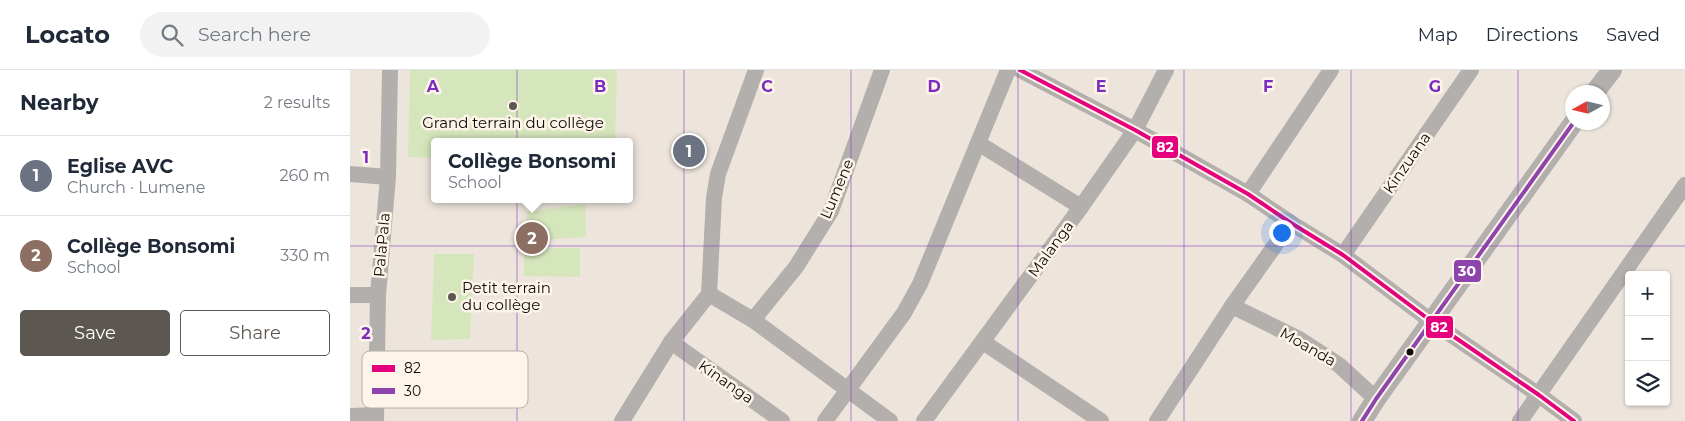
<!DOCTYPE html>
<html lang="en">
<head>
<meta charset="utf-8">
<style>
  body { margin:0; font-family:Montserrat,sans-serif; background:#f2f2f3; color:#1f2937 }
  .controls { position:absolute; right:15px; bottom:15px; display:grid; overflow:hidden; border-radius:5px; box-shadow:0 1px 4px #0004 }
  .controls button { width:45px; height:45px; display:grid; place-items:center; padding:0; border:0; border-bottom:1px solid #e0e1e3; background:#fff; color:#1f2937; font:25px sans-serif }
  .compass { position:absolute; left:1215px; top:15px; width:45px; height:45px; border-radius:50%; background:#fff; box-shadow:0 1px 4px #0004; rotate:262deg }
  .you { position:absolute; left:931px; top:162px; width:18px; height:18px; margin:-12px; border:4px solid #fff; border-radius:50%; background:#1a73e8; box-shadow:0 0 0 8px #1a73e833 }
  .badge { display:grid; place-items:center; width:32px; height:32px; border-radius:50%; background:#5d5751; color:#fff; font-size:16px; font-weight:700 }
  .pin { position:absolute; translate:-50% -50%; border:2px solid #fff; box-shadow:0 1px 5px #0006 }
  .popup { position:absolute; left:81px; top:68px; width:202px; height:65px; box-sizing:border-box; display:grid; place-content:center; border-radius:5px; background:#fff; filter:drop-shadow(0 1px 4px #0005); font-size:16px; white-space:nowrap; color:#747a83 }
  .popup b { font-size:19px; color:#1f2937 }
  .popup::after { content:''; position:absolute; left:50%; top:100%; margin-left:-10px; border:10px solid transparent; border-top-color:#fff }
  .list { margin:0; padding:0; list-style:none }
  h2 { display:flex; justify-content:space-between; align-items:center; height:65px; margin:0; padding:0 20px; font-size:21px }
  h2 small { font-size:16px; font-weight:400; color:#747a83 }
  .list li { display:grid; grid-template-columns:32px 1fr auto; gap:15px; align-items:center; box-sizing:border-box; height:80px; padding:0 20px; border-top:1px solid #e0e1e3 }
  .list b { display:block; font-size:19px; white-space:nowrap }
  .list p { margin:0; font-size:16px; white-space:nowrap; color:#747a83 }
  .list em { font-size:16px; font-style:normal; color:#747a83 }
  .actions { display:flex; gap:10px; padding:15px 20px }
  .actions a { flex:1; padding:11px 0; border:1px solid #5d5751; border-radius:5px; text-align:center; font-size:18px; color:#5d5751 }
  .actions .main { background:#5d5751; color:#fff }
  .icon { flex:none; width:28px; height:28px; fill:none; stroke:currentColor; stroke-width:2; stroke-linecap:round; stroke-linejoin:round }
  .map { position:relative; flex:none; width:1335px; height:351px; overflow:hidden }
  header { display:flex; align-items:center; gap:30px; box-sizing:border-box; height:70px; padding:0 25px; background:#fff; border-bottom:1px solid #e0e1e3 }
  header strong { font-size:24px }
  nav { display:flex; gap:28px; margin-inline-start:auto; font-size:18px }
  .search { width:350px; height:45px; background:#f2f2f3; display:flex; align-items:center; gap:12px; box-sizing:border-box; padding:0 18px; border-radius:28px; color:#747a83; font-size:19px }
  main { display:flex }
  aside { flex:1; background:#fff }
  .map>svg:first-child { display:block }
</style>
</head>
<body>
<header>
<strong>Locato</strong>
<div class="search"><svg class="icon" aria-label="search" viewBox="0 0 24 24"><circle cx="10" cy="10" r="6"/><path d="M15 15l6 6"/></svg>Search here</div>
<nav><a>Map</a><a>Directions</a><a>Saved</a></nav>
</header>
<main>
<aside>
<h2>Nearby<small>2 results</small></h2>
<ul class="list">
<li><span class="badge" style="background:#6b7280">1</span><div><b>Eglise AVC</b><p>Church · Lumene</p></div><em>260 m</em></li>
<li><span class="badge" style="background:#8d6e63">2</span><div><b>Collège Bonsomi</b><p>School</p></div><em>330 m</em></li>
</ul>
<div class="actions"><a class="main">Save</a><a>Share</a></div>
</aside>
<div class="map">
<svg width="1335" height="351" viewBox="0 0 1335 351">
  <rect width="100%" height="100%" fill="#ede5dc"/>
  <g fill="#d6e6bc">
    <path d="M60,0h207l-2,72h-181v16l-26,-1z"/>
    <path d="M235,134l1,33 -58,4 -1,-29z"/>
    <path d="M174,178h56v29l-56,-1z"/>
    <path d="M84,184h40l-4,85 -39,1z"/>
  </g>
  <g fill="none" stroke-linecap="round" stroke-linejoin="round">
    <g stroke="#b3afad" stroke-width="16">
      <path d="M670,0l115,60 113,64 43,29 52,32 88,66 108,74 35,26"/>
      <path d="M628,73l103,64"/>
      <path d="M0,104l38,3"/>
      <path d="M898,124l83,-124"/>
      <path d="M993,185l128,-185"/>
      <path d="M359,224l5,-96 4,-24 38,-104"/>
      <path d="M359,224l44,26 137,101"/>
      <path d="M0,225h28"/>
      <path d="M882,236l67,33 40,26 37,34"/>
      <path d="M403,250l43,-53 35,-56 51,-141"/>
      <path d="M321,272l111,79"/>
      <path d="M633,272l118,79"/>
      <path d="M0,346l26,-1"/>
      <path d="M26,351l2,-126 10,-118 2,-107"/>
      <path d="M272,351l49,-79 38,-48"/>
      <path d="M475,351l79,-108 16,-29 88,-214"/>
      <path d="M574,351l157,-214 54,-77 31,-60"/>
      <path d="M807,351l75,-115 59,-83"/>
      <path d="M1170,351l165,-236"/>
    </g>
    <g stroke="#b3afad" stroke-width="20">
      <path d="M1245,22l17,-22"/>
      <path d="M1012,351l14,-22 198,-277"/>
    </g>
    <g stroke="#fdf5ea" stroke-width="8">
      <path id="bus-1" d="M670,0l115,60 113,64 43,29 52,32 88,66 108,74 35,26"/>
    </g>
    <g stroke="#fdf5ea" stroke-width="8">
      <path id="bus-2" d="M1012,351l14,-22 198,-277"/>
    </g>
    <use href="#bus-1" stroke="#e5007d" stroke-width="4"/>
    <use href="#bus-2" stroke="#8e44ad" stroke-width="4"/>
  </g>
  <path fill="none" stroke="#7b2cbf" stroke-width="1" stroke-opacity="0.55" d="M167,0v351M334,0v351M501,0v351M668,0v351M834,0v351M1001,0v351M1168,0v351M0,176h1335"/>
  <g fill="#5d5751" stroke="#fdf5ea" stroke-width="2">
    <circle cx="163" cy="36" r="5"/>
    <circle cx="102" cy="227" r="5"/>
  </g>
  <circle fill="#100b06" stroke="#fdf5ea" stroke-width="2" cx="1060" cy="282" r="4.5"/>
  <g text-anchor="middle" stroke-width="5" stroke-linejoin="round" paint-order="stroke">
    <g font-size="15" fill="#100b06" stroke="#fdf5ea">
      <text x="163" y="58">Grand terrain du collège</text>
      <text x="112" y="223" text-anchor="start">Petit terrain<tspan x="112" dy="17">du collège</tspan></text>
    </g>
    <g font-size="15" fill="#100b06" stroke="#fdf5ea">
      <text transform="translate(1057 93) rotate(-55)" y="5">Kinzuana</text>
      <text transform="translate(487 119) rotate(-67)" y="5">Lumene</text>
      <text transform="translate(32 175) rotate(-85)" y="5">PalaPala</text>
      <text transform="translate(701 179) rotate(-54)" y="5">Malanga</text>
      <text transform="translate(958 277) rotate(30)" y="5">Moanda</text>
      <text transform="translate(376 312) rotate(35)" y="5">Kinanga</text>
    </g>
  </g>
  <rect x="12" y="281" width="166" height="57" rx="8" fill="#fdf5ea" stroke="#b6afa6" stroke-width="1"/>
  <rect x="22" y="295" width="23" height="7" fill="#e5007d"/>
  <rect x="22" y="318" width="23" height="6" fill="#8e44ad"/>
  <g font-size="14" fill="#100b06">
    <text x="54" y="303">82</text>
    <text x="54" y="326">30</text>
  </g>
  <g font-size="16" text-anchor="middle" font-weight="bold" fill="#7b2cbf" stroke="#fdf5ea" stroke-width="5" stroke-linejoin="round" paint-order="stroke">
    <text x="83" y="22">A</text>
    <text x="250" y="22">B</text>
    <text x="417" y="22">C</text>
    <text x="584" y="22">D</text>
    <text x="751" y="22">E</text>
    <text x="918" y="22">F</text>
    <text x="1085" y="22">G</text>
    <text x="16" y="93">1</text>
    <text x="16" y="269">2</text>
  </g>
  <g stroke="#fdf5ea" stroke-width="2">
    <rect x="801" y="65" width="28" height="24" rx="5" fill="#e5007d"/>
    <rect x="1103" y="189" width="29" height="24" rx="5" fill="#8e44ad"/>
    <rect x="1075" y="245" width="29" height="24" rx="5" fill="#e5007d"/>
  </g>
  <g font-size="14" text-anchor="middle" font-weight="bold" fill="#fff">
    <text x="815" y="82">82</text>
    <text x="1117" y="206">30</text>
    <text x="1089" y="262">82</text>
  </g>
</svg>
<div class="controls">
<button>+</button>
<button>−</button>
<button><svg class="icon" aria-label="layers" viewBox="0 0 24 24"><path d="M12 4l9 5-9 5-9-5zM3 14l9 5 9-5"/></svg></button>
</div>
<svg class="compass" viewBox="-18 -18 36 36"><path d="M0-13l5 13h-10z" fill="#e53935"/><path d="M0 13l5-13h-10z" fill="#747a83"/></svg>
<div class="you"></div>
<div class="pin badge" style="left:339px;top:81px;background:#6b7280">1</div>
<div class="pin badge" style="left:182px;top:168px;background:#8d6e63">2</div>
<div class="popup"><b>Collège Bonsomi</b>School</div>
</div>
</main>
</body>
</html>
